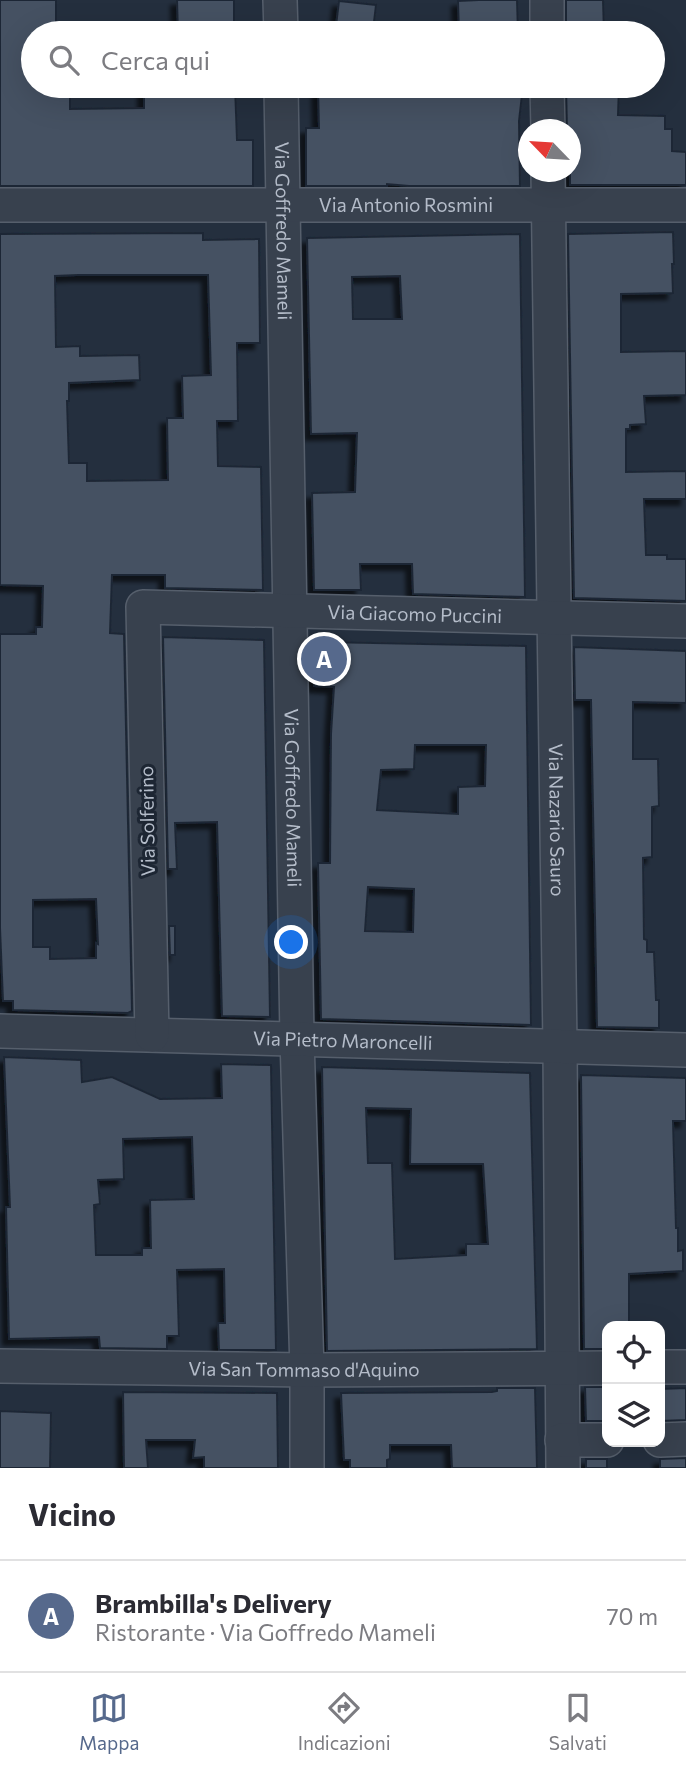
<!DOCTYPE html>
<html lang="it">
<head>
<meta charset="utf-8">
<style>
  body { margin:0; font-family:Commissioner,sans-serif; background:#f2f2f3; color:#2b2b33 }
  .controls { position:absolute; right:21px; bottom:21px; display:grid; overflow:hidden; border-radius:14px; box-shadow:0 7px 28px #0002 }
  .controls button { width:63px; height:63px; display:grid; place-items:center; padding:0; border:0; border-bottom:2px solid #e1e1e2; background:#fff; color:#2b2b33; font:35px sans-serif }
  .compass { position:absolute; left:518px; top:119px; width:63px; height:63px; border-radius:50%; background:#fff; box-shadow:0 7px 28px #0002; rotate:295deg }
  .you { position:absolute; left:292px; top:943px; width:24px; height:24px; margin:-18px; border:5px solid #fff; border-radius:50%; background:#1a73e8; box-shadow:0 0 0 10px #1a73e833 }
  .badge { display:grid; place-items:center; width:46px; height:46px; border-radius:50%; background:#56698c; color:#fff; font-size:23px; font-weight:700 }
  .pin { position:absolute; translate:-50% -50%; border:4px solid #fff; box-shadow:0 2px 7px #0006 }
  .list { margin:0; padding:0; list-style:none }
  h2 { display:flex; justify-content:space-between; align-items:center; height:91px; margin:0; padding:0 28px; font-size:30px }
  h2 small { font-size:23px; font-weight:400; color:#7c7c81 }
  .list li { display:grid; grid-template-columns:46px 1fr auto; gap:21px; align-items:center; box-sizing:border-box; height:112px; padding:0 28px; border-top:2px solid #e1e1e2 }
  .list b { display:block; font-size:26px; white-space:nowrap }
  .list p { margin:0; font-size:23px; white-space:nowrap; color:#7c7c81 }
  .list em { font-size:23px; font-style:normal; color:#7c7c81 }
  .icon { flex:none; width:38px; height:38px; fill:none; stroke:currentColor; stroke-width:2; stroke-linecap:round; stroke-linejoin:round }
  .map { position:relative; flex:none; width:686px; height:1468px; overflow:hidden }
  .search { position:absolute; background:#fff; box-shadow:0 7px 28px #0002; left:21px; right:21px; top:21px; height:77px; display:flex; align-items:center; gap:18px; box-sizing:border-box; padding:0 24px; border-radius:38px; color:#7c7c81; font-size:26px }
  .sheet { height:203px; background:#fff }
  nav { display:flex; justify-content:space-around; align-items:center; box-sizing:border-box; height:98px; border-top:2px solid #e1e1e2; background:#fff; font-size:19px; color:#7c7c81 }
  nav a { display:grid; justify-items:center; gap:4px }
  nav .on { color:#56698c }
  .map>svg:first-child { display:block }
</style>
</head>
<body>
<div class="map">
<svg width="686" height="1468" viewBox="0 0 686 1468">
  <defs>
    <filter id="shadow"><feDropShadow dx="-6" dy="6" stdDeviation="2" flood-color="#0009"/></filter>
  </defs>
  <rect width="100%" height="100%" fill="#242f3e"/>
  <g fill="#455162" stroke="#1f2835" stroke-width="2" fill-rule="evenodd" filter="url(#shadow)">
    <path d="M0,0h56v33h-23v53h37v23l74,-1v-22h91l2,54h16v46h-253z"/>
    <path d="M177,0h57v33h-56z"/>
    <path d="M479,0h38l1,33h-59l-1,-32z"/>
    <path d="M566,0h37l1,33h-38z"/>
    <path d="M339,1l37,4 -3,25 -37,-4z"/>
    <path d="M318,86h205l-4,35 1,65h-111l-22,-2v2h-81v-58h13z"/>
    <path d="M566,86h53l-1,29 47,1v13h7v22l14,1v33h-116v-55h-3z"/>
    <path d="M673,232l1,32h-2l1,29 -52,1v58l65,-1v44l-42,1 2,28 -16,1v4h-4v43l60,-1v28h-42l2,56h21v4h19v42l-112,-3 -6,-364z"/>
    <path d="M203,233v7l56,-1 1,104h-23l1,78h-21l1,45 43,1 2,123 -98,-2v-13h-53l-2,58 14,1 8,377 -4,2 -115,-3v-9h-10l-3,-73v-294h36v-7h6l1,-41 -43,-1v-351zM78,275h130l3,100 -29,1 1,42h-16l1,62 -81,1v-18h-18l-2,-62h2v-18l71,-3 -1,-25 -59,1v-10l-24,1 -1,-71zM96,899l2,45 -2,-1v15l-46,1v-12h-17v-47z"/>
    <path d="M520,234l5,363 -112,-3 -1,-30h-52l1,26h-47l-2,-97 43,-1 2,-59 -46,1 -4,-196zM400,276l2,43h-49l-1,-42z"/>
    <path d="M163,637l101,3 6,377 -48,-1 -5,-194 -42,1 2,46h-9z"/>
    <path d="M324,642l202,4 5,379 -210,-6 -3,-156h12l1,-129 3,-47 -20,-1 1,-43zM415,745h71l-1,41 -27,1v27l-81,-4 4,-40 33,-1zM368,887l46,2 -1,43 -48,-1z"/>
    <path d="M574,647l112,4v52l-53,-1v57h25l1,47 -7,1v50l-9,1 1,81 3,1v12h7l2,48h3v28l-62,-1 -6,-327h-16z"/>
    <path d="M169,926h6v29h-5z"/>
    <path d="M4,1057l77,3 1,22 30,-5 48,22 62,-1 -1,-34 50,1 5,285h-57l-1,-27h7l-1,-54 -47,1 2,66h-12v13l-67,-1 -1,-11 -90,2 -3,-132h4zM192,1137l2,62 -44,1 1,48h-9v7h-46l-2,-50 6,-1 -2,-24 26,-1 -1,-40z"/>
    <path d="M322,1067l208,6 7,276 -210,2zM366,1108l45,1 -1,55h73l5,80h-22v11l-71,4 -3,-96h-24z"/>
    <path d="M581,1075l105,3v43h-13l3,107h2v23l5,-1v21l-54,3v52h-22v23h-23z"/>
    <path d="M585,1387h22v34h-21z"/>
    <path d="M497,1388h38l2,80h-85l-1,-23h-61v14l-3,1v8h-37v-8h-6l-3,-67 151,-1 5,-1z"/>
    <path d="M686,1388v32l-26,1v-32z"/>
    <path d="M123,1392l154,1 1,75h-74v-11l-11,1 2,-18h-49l2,28h-24z"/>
    <path d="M0,1411l51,2 -1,55h-50z"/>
    <path d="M686,1458v10h-26v-9z"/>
    <rect x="586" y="1459" width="21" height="9"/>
  </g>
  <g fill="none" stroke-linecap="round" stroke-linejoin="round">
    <g stroke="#565f6c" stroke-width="36">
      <g id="street">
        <path d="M280,0l1,33"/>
        <path d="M547,0v33"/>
        <path id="s1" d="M281,86l16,952 10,332v98"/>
        <path d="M547,86l1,44"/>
        <path id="s2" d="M548,172l12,875 3,421"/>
        <path id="s3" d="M0,205h686"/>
        <path id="s4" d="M0,1031l686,19"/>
        <path id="s5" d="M152,1035l-9,-428 543,14"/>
        <path id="s6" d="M0,1366l307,4 300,-2"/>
        <path d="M660,1367h26"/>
        <path d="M562,1440h45"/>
        <path d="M660,1440l26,-1"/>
      </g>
    </g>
    <use href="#street" stroke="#38414e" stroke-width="33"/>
  </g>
  <g text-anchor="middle" stroke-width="6" stroke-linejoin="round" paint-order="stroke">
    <g font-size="19" fill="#b4bcc9" stroke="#1d2633">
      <text dy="7" stroke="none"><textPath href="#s3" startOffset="406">Via Antonio Rosmini</textPath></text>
      <text dy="7" stroke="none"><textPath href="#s1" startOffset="145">Via Goffredo Mameli</textPath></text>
      <text dy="7" stroke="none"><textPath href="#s5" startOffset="700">Via Giacomo Puccini</textPath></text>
      <text dy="7" stroke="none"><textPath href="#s1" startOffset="712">Via Goffredo Mameli</textPath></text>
      <text dy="7" stroke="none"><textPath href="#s2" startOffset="648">Via Nazario Sauro</textPath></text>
      <text transform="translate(147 821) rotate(-91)" y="7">Via Solferino</text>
      <text dy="7" stroke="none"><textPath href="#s4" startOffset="343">Via Pietro Maroncelli</textPath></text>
      <text dy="7" stroke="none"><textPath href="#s6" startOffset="304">Via San Tommaso d'Aquino</textPath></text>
    </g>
  </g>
</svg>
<div class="controls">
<button><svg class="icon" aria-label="locate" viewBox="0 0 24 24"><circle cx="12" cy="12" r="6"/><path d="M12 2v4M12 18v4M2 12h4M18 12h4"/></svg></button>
<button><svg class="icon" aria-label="layers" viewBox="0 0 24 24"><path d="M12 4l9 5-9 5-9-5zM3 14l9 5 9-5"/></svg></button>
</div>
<svg class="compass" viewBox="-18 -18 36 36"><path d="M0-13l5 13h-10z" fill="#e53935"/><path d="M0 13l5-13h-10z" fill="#7c7c81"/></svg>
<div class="you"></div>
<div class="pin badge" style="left:324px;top:659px">A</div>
<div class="search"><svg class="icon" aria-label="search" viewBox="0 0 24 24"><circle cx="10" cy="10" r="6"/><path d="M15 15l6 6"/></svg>Cerca qui</div>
</div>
<section class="sheet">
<h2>Vicino<small></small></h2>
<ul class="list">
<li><span class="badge">A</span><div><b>Brambilla's Delivery</b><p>Ristorante · Via Goffredo Mameli</p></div><em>70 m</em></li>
</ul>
</section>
<nav>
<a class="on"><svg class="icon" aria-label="map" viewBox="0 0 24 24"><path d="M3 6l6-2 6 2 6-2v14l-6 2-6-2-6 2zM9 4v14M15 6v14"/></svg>Mappa</a>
<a><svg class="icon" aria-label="directions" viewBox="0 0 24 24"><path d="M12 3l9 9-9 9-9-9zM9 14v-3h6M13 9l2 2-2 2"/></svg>Indicazioni</a>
<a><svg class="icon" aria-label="saved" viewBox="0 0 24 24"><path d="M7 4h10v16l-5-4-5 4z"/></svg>Salvati</a>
</nav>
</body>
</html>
